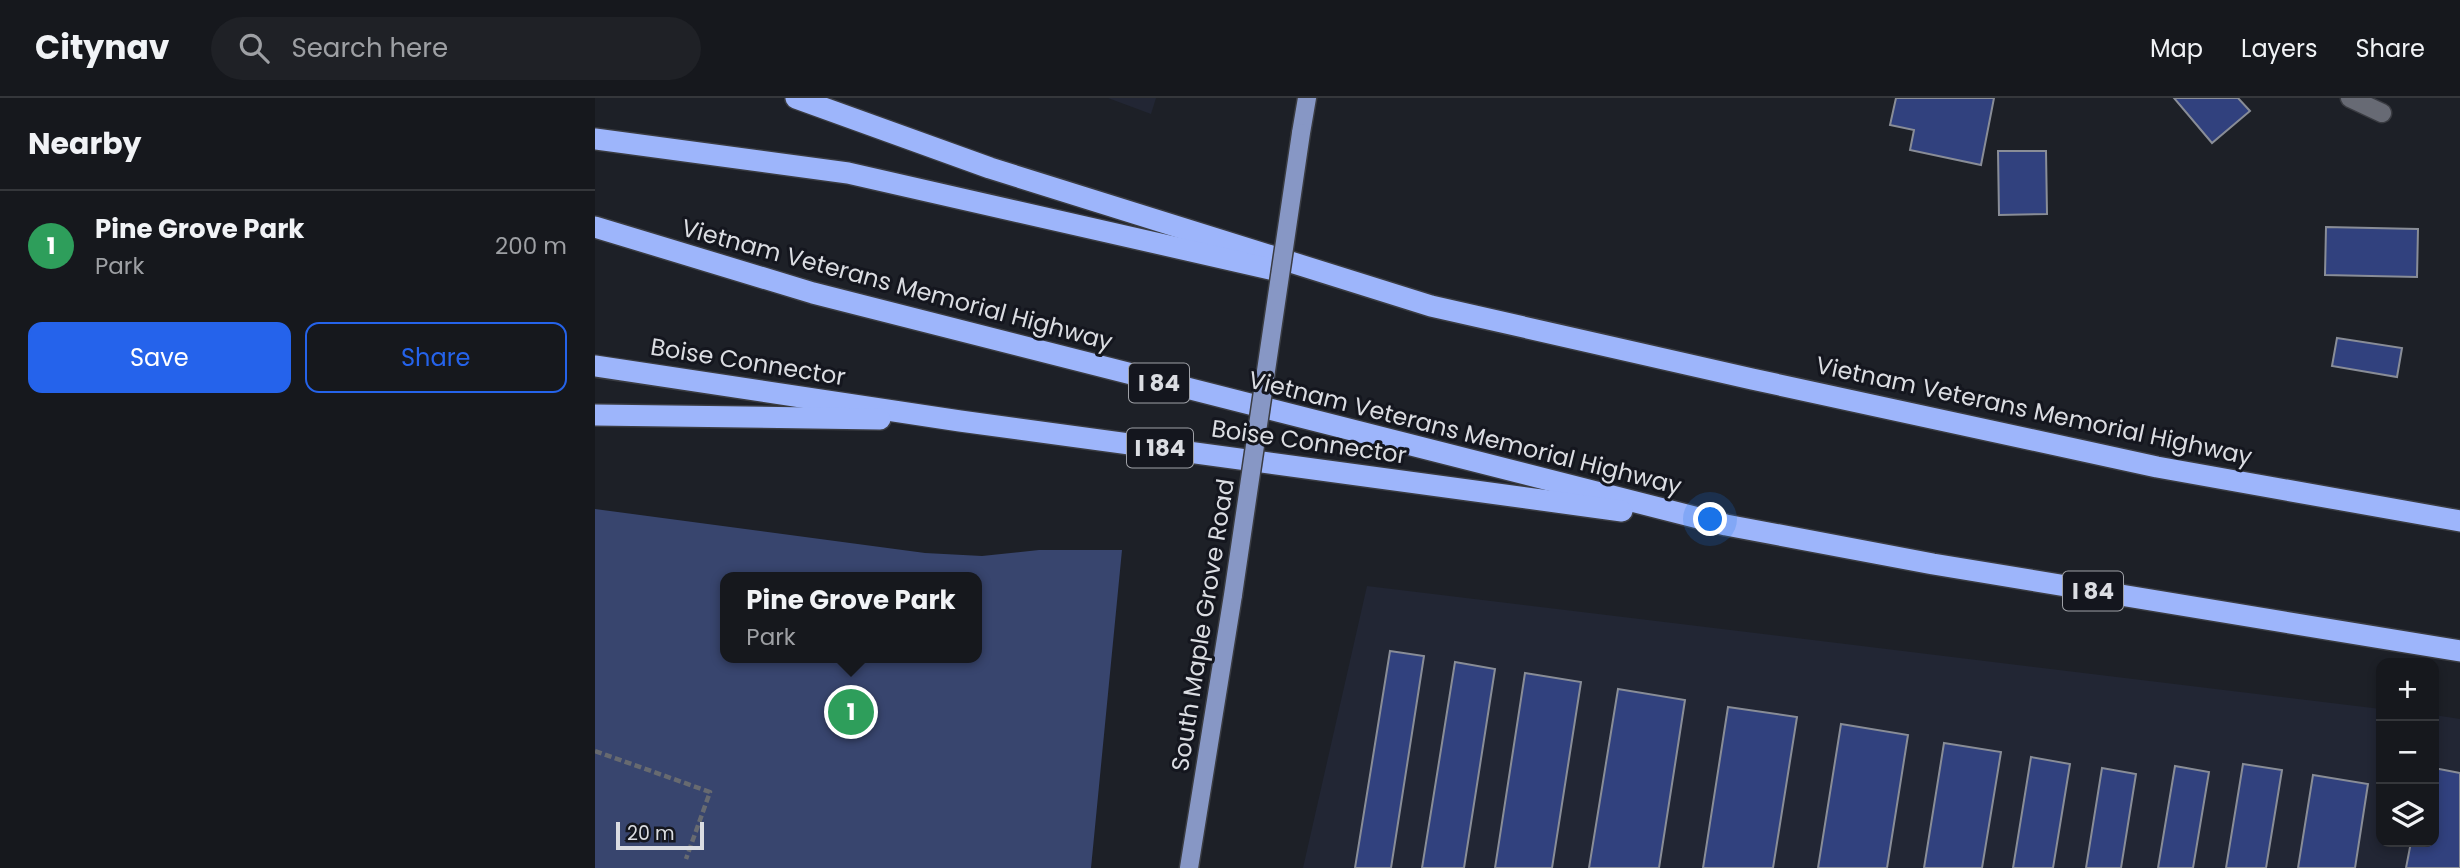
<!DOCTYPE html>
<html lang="en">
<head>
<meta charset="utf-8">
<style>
  body { margin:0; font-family:Poppins,sans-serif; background:#1f2126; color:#f1f3f6 }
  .controls { position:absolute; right:21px; bottom:21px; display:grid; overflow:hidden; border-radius:14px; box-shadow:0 4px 10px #0003 }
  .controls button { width:63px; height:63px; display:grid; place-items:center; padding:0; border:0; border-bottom:2px solid #35373b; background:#16181d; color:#f1f3f6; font:35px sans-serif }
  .scale { position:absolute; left:21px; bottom:18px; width:88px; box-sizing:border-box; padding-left:7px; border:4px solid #dbdde2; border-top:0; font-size:19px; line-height:24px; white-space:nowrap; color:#dbdde2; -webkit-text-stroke:5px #14161e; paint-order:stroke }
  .you { position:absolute; left:1116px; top:422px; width:24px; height:24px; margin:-18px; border:5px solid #fff; border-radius:50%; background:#1a73e8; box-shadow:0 0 0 10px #1a73e833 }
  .badge { display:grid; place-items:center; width:46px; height:46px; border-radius:50%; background:#2563eb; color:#fff; font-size:23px; font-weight:700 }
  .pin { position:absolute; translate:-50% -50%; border:4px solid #fff; box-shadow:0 2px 7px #0006 }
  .popup { position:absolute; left:125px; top:474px; width:262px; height:91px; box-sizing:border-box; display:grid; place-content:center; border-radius:14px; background:#16181d; filter:drop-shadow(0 2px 5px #0005); font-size:23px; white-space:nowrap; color:#9ea0a4 }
  .popup b { font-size:26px; color:#f1f3f6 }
  .popup::after { content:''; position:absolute; left:50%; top:100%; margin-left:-14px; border:14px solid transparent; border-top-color:#16181d }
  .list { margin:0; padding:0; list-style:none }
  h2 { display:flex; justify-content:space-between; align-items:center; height:91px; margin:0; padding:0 28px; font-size:30px }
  h2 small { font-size:23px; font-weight:400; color:#9ea0a4 }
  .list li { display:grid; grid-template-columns:46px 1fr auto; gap:21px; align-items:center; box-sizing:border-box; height:112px; padding:0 28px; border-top:2px solid #35373b }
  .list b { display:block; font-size:26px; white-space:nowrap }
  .list p { margin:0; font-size:23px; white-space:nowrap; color:#9ea0a4 }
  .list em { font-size:23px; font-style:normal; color:#9ea0a4 }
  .actions { display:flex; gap:14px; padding:21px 28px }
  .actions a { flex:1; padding:16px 0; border:2px solid #2563eb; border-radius:14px; text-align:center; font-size:24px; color:#2563eb }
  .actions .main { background:#2563eb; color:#fff }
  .icon { flex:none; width:38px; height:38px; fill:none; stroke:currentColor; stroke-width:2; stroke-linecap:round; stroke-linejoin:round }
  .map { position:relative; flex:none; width:1865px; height:770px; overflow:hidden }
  header { display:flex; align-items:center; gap:42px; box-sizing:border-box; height:98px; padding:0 35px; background:#16181d; border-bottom:2px solid #35373b }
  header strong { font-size:33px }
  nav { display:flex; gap:38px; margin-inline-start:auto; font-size:24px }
  .search { width:490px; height:63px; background:#1f2126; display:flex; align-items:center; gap:18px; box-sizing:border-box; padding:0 24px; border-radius:38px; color:#9ea0a4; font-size:26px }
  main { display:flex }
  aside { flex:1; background:#16181d }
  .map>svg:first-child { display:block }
</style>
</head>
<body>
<header>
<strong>Citynav</strong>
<div class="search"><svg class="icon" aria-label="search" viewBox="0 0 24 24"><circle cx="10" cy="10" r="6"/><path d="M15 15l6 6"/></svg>Search here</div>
<nav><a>Map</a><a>Layers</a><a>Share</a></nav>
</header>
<main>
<aside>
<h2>Nearby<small></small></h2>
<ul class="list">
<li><span class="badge" style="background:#2e9e5b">1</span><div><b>Pine Grove Park</b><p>Park</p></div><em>200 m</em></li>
</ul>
<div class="actions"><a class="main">Save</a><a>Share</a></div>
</aside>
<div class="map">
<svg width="1865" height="770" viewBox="0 0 1865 770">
  <rect width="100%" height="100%" fill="#1d2027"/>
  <g fill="#222634">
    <path d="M513,0h48l-5,16z"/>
    <path d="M772,488l1014,123v133h53v-127l26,4v149h-1157z"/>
  </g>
  <path fill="#38456e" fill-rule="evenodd" d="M0,411l330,44 57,3 57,-6h83l-31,318h-496zM130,479h252v81h-252z"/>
  <g fill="#31417e" stroke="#898d97" stroke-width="2">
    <path d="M1301,0h98l-13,67 -71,-15 4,-20 -24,-5z"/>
    <path d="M1579,0h64l12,13 -38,32z"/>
    <path d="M1403,53h48l1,63 -48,1z"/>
    <path d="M1731,129l92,2 -1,48 -92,-2z"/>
    <path d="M1742,240l65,10 -5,29 -65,-11z"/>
    <path d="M795,553l34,5 -33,212h-36z"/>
    <path d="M860,564l40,7 -31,199h-42z"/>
    <path d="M930,575l56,9 -29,186h-57z"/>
    <path d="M1023,591l67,11 -26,168h-70z"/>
    <path d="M1133,609l69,10 -24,151h-70z"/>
    <path d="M1246,626l67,11 -21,133h-69z"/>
    <path d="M1349,645l57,9 -19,116h-58z"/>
    <path d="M1436,659l39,7 -17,104h-40z"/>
    <path d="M1648,666l39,6 -16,98h-40z"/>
    <path d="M1580,668l34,6 -16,96h-35z"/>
    <path d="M1507,670l34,6 -15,94h-35z"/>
    <path d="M1839,670l26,5v95h-54l5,-26h23z"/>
    <path d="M1718,677l55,9 -13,84h-57z"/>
  </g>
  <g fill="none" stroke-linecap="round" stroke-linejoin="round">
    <g stroke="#3a3c42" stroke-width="21">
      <path id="minor" d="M1755,0l32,15"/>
    </g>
    <g stroke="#3a3c42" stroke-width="21">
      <g id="major">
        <path d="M706,35l6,-35"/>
        <path d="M594,770l44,-273"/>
      </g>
    </g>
    <g stroke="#3a3c42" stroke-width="24">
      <g id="highway">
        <path d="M201,0l194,70 441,138 321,73 405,88 303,54"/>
        <path d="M0,41l253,34 431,98"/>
        <path d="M0,129l218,66 913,232 207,39 527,87"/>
        <path d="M0,268l365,55 662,90"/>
        <path d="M0,317l285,4"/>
      </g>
    </g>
    <path stroke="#676a70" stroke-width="4.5" stroke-dasharray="7 3.5" stroke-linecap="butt" d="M0,653l115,41 -24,67"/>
    <use href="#minor" stroke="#676a74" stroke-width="18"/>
    <use href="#major" stroke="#8797c5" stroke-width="18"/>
    <use href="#highway" stroke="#9db5fb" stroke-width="21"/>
    <g stroke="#3a3c42" stroke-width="21" stroke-linecap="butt">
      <path id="major-bridge" d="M638,497l68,-462"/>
    </g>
    <use href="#major-bridge" stroke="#8797c5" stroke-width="18"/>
  </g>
  <g text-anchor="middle" stroke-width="6" stroke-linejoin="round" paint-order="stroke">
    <g fill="#14161e" stroke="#9fa1a7" stroke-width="2">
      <rect x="534" y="265.5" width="60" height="39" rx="5"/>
      <rect x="532" y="330.5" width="66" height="39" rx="5"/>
      <rect x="1468" y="473.5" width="60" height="39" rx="5"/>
    </g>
    <g font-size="23" font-weight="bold" fill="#dbdde2">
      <text x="564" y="293">I 84</text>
      <text x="565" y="358">I 184</text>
      <text x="1498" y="501">I 84</text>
    </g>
    <g font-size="24" fill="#dbdde2" stroke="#14161e">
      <text transform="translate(302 187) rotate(15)" y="8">Vietnam Veterans Memorial Highway</text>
      <text transform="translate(153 264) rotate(9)" y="8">Boise Connector</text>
      <text transform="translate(1439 313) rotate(12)" y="8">Vietnam Veterans Memorial Highway</text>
      <text transform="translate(870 335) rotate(14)" y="8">Vietnam Veterans Memorial Highway</text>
      <text transform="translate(714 344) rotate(8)" y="8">Boise Connector</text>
      <text transform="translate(608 527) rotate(-81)" y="8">South Maple Grove Road</text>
    </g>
  </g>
</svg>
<div class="controls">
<button>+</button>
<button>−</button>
<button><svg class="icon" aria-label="layers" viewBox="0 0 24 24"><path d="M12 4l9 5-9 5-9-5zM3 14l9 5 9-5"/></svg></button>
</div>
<div class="scale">20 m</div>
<div class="you"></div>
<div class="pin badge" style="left:256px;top:614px;background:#2e9e5b">1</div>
<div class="popup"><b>Pine Grove Park</b>Park</div>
</div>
</main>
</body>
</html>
